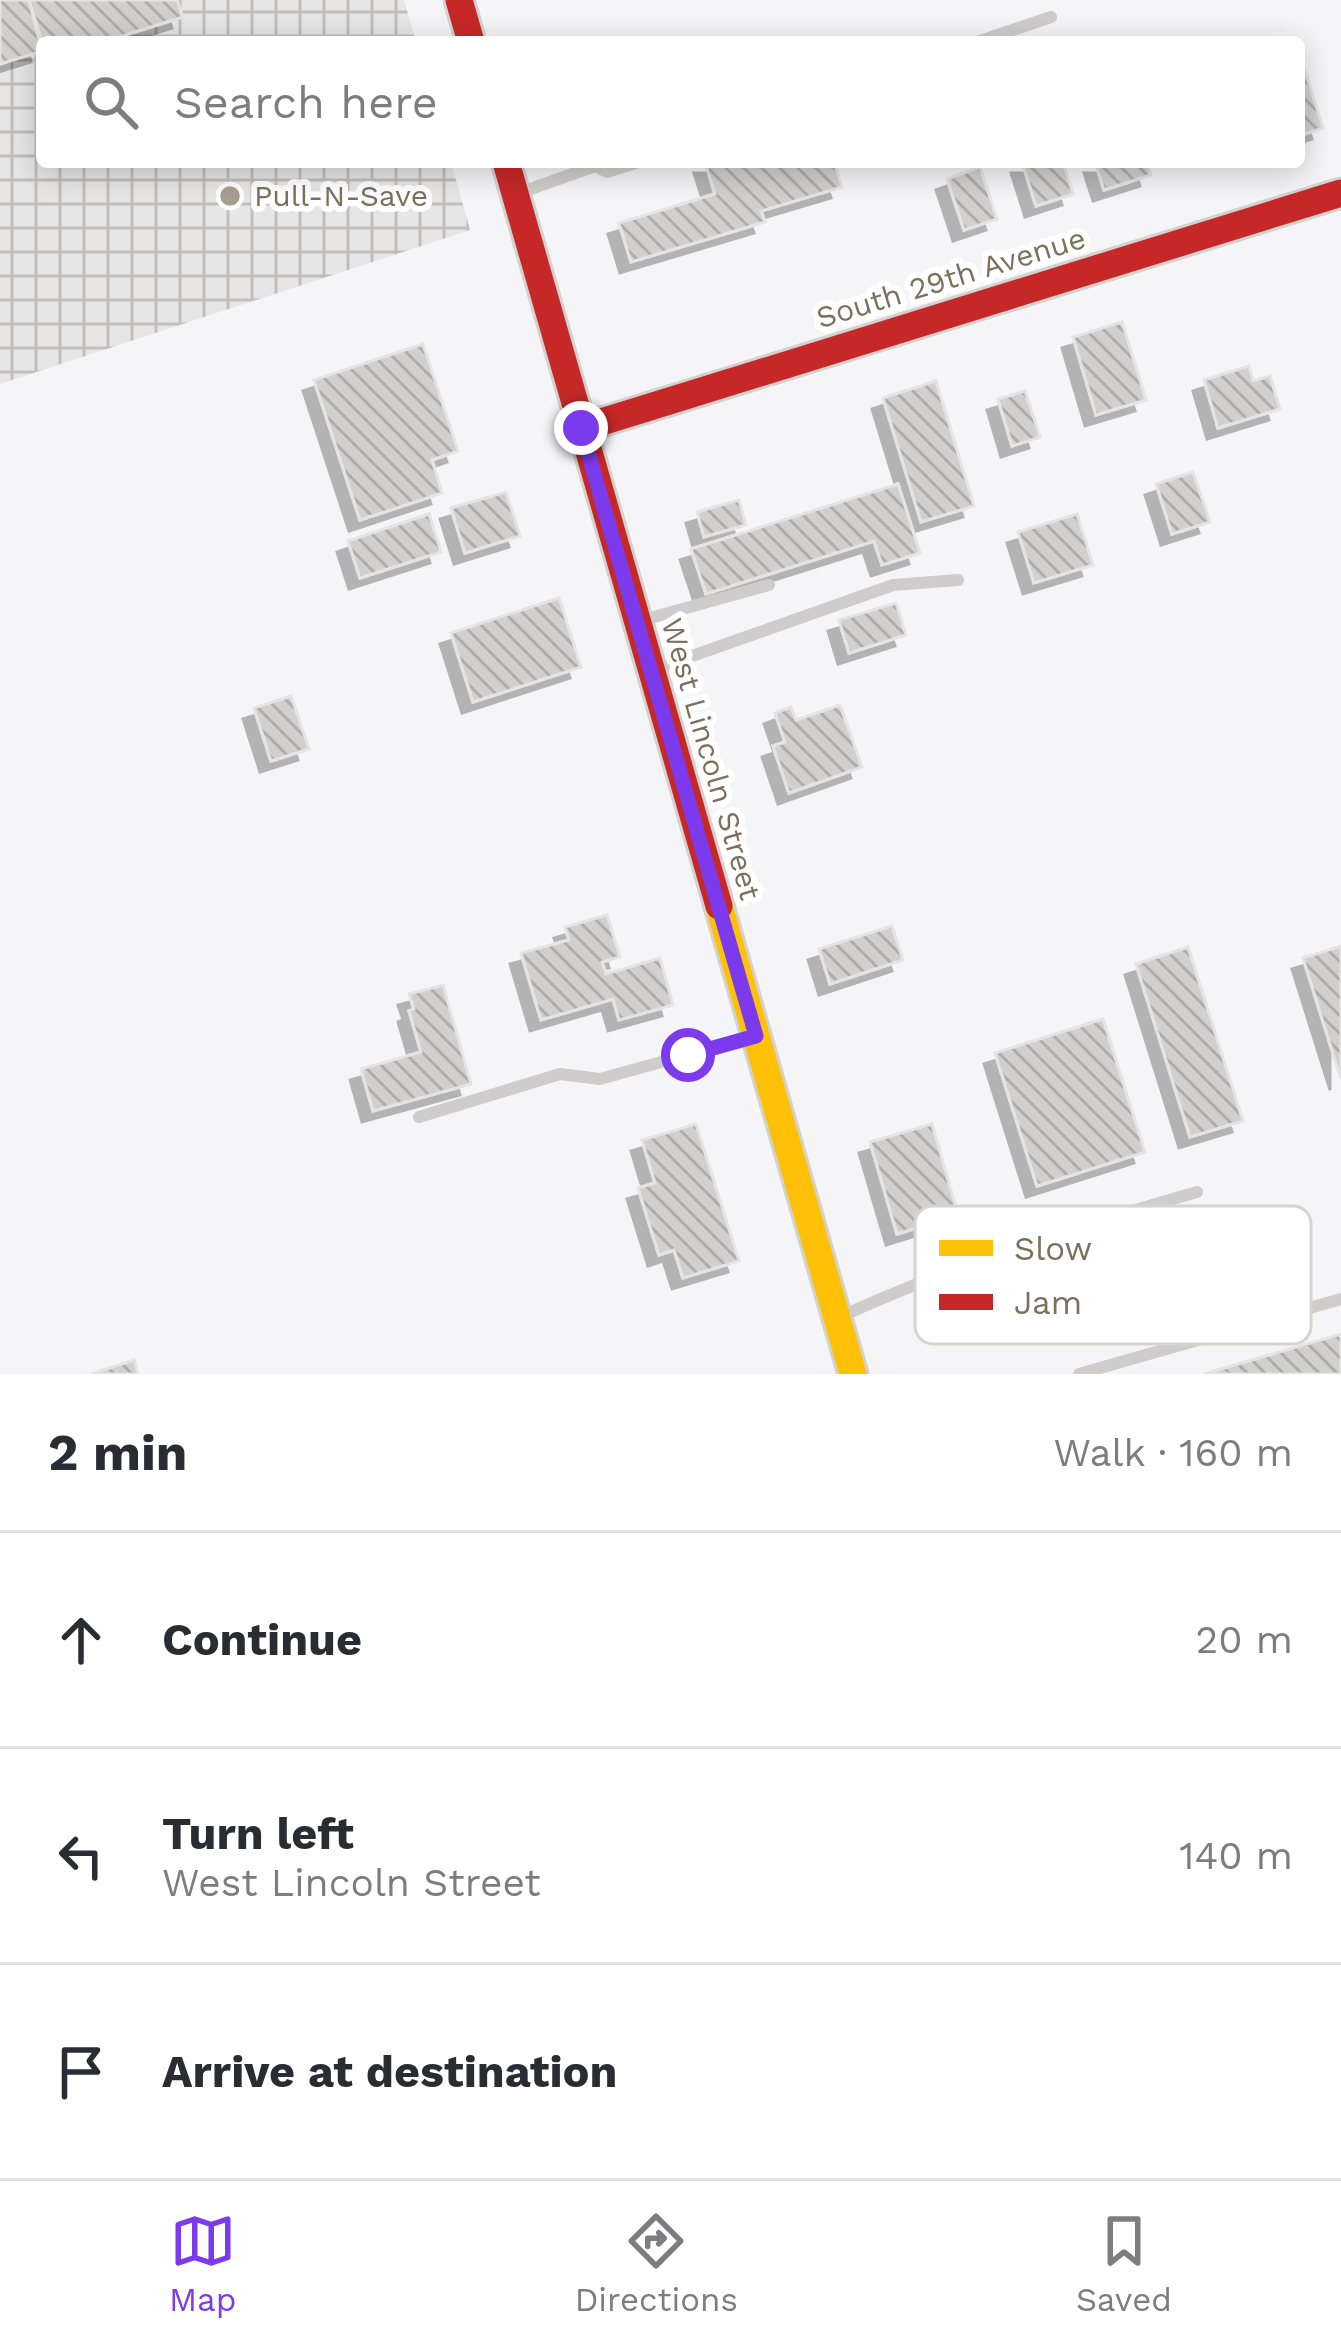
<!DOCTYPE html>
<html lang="en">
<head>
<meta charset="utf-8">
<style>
  body { margin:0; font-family:"Work Sans",sans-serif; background:#f2f2f3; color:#2b2b33 }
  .stop { position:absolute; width:36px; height:36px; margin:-27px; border:9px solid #7c3aed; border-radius:50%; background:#fff }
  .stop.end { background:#7c3aed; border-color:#fff; box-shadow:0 3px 12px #0008 }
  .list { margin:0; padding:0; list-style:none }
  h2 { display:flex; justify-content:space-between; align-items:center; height:156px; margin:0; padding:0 48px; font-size:51px }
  h2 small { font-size:39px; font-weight:400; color:#7c7c81 }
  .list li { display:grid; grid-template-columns:78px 1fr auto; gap:36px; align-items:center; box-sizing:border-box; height:216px; padding:0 48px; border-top:3px solid #e1e1e2 }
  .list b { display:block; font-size:45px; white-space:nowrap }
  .list p { margin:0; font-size:39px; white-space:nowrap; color:#7c7c81 }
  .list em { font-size:39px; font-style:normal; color:#7c7c81 }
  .icon { flex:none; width:66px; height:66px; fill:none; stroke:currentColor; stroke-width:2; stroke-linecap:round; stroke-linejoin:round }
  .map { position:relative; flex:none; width:1341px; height:1374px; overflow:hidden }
  .search { position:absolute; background:#fff; box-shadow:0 6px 30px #0003; left:36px; right:36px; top:36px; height:132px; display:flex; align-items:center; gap:30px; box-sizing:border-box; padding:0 42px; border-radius:12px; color:#7c7c81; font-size:45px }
  .sheet { height:804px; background:#fff }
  nav { display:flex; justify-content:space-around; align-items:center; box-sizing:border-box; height:168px; border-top:3px solid #e1e1e2; background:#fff; font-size:33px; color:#7c7c81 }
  nav a { display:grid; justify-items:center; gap:6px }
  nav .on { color:#7c3aed }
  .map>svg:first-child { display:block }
</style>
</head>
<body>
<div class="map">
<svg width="1341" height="1374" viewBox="0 0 1341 1374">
  <defs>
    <pattern id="industrial-grid" width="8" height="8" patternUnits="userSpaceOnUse" patternTransform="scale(3)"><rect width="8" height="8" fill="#e7e6e6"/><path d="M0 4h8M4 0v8" fill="none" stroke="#c0bfbd"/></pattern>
    <pattern id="building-back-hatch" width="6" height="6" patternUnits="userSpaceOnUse" patternTransform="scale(3)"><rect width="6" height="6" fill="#d1d0cf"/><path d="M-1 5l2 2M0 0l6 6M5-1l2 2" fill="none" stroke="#afadab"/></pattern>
    <filter id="shadow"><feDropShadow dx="-11" dy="11" stdDeviation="0" flood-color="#0004"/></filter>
  </defs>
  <rect width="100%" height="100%" fill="#f5f4f6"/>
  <path fill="url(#industrial-grid)" d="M0,0h404l12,42h-374v120h409l19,68 -470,154z"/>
  <g fill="url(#building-back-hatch)" stroke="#e4e4e5" stroke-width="3" filter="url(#shadow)">
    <path d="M0,0h29l13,51 -42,13z"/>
    <path d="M29,0h148l6,17 -80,25h-61z"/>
    <path d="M1299,51l24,77 -24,8z"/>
    <path d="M705,162h129l8,25 -81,24 4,11 -134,40 -12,-39 96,-29z"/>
    <path d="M1022,162h41l10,32 -37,12z"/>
    <path d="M1095,162h52l4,13 -47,15z"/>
    <path d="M980,167l17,52 -33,11 -17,-51z"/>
    <path d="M1122,322l24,78 -50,15 -23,-78z"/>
    <path d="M423,344l35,107 -26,9 10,33 -82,27 -46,-140z"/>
    <path d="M1249,366l4,15 17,-5 10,33 -62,19 -14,-48z"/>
    <path d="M936,381l38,125 -53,16 -38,-124z"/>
    <path d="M1025,391l15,46 -28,9 -14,-47z"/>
    <path d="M1193,472l17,50 -38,12 -16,-50z"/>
    <path d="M898,484l22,69 -38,12 -8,-24 -168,53 -15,-45z"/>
    <path d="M506,492l14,44 -55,17 -14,-45z"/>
    <path d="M739,500l7,25 -42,12 -7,-25z"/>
    <path d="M429,514l12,38 -81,26 -12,-37z"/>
    <path d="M1077,514l16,51 -59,18 -16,-51z"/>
    <path d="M559,598l22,69 -108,35 -22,-69z"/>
    <path d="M896,603l10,32 -57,18 -10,-33z"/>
    <path d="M291,696l18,53 -38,12 -17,-53z"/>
    <path d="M840,705l22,62 -73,26 -16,-47 12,-4 -10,-29 16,-6 5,13z"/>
    <path d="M607,915l13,42 -18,5 4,12 54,-16 13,47 -54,15 -6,-21 -72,21 -20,-67 48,-13 -4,-13z"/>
    <path d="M892,926l11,34 -73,24 -11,-35z"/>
    <path d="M1341,946v133l-38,-121z"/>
    <path d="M1188,947l55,174 -53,16 -54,-173z"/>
    <path d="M443,985l28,99 -98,27 -12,-42 60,-17 -12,-41 5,-2 -5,-15z"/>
    <path d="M1103,1019l42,133 -108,34 -42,-133z"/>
    <path d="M696,1124l43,137 -56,17 -9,-28 -15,5 -21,-67 17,-5 -13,-43z"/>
    <path d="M932,1124l26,91 -61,19 -27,-92z"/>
    <path d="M1341,1334v40h-137z"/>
    <path d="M134,1360l4,14h-47z"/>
  </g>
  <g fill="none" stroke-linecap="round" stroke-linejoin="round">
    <g stroke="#d3d2d1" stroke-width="33">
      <path id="slow" d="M719,906l134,468"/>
    </g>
    <g stroke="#d3d2d1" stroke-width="33">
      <g id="jam">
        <path d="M459,0l12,42"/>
        <path d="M506,162l213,744"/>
        <path d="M582,428l759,-235"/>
      </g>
    </g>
    <g stroke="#cecdcc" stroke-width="12">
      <path d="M977,42l74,-25"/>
      <path d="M522,192l73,-26 12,6 32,-10"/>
      <path d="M643,620l126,-35"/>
      <path d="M658,668l235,-83 65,-5"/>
      <path d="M419,1117l141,-43 40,5 155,-43"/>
      <path d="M844,1315c115,-52 232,-88 353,-123"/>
      <path d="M1079,1374l262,-75"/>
    </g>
    <use href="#slow" stroke="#ffc107" stroke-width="27"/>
    <use href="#jam" stroke="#c62828" stroke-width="27"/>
  </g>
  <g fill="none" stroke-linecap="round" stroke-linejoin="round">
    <path stroke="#7c3aed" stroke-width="15" d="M581,428l175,608 -68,19"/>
  </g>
  <circle fill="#a69e91" stroke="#fff" stroke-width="4.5" cx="230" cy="196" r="12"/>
  <g text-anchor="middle" stroke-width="12" stroke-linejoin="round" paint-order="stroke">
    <g font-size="30" fill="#7b705b" stroke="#fff" text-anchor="start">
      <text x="254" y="206">Pull-N-Save</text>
    </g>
    <g font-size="30" fill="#7b705b" stroke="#fff">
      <text transform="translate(951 278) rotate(-17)" y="10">South 29th Avenue</text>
      <text transform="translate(711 759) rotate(74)" y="10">West Lincoln Street</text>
    </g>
  </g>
  <rect x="915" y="1206" width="396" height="138" rx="18" fill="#fff" stroke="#d7d4ce" stroke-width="3"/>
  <rect x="939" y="1240" width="54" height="16" fill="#ffc107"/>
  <rect x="939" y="1294" width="54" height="16" fill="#c62828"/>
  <g font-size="33" fill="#7b705b">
    <text x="1014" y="1260">Slow</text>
    <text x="1014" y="1314">Jam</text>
  </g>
</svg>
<div class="stop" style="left:688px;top:1055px"></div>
<div class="stop end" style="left:581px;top:428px"></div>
<div class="search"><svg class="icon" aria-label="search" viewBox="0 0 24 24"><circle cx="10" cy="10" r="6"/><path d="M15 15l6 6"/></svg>Search here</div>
</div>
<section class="sheet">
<h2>2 min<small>Walk · 160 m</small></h2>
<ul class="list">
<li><svg class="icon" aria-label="ahead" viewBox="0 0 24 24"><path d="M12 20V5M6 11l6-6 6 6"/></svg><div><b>Continue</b></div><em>20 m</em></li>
<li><svg class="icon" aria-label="left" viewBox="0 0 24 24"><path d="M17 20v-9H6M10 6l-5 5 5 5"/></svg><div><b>Turn left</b><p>West Lincoln Street</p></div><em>140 m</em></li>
<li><svg class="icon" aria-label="arrive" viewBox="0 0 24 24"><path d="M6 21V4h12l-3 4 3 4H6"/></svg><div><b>Arrive at destination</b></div></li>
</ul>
</section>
<nav>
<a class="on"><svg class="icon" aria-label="map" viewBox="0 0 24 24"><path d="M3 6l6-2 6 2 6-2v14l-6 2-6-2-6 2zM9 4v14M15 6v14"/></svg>Map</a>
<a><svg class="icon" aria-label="directions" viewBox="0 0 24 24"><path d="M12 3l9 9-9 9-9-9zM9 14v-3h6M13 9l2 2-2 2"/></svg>Directions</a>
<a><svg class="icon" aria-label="saved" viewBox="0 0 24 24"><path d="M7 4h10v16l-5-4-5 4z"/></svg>Saved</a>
</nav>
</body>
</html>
